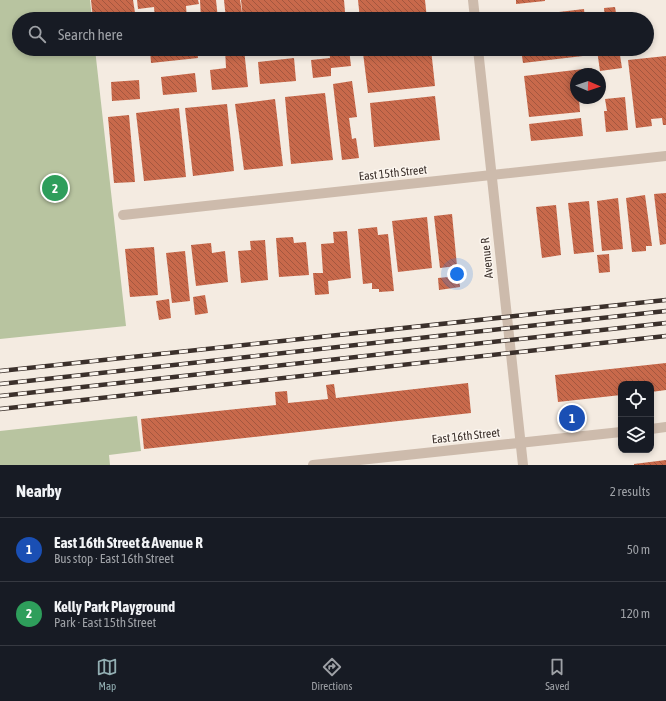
<!DOCTYPE html>
<html lang="en">
<head>
<meta charset="utf-8">
<style>
  body { margin:0; font-family:"Asap Condensed",sans-serif; background:#242831; color:#f1f3f6 }
  .controls { position:absolute; right:12px; bottom:12px; display:grid; overflow:hidden; border-radius:8px; box-shadow:0 2px 6px #0003 }
  .controls button { width:36px; height:36px; display:grid; place-items:center; padding:0; border:0; border-bottom:1px solid #363941; background:#171b24; color:#f1f3f6; font:20px sans-serif }
  .compass { position:absolute; left:570px; top:68px; width:36px; height:36px; border-radius:50%; background:#171b24; box-shadow:0 2px 6px #0003; rotate:92deg }
  .you { position:absolute; left:457px; top:274px; width:14px; height:14px; margin:-10px; border:3px solid #fff; border-radius:50%; background:#1a73e8; box-shadow:0 0 0 6px #1a73e833 }
  .badge { display:grid; place-items:center; width:26px; height:26px; border-radius:50%; background:#92aeb2; color:#fff; font-size:13px; font-weight:700 }
  .pin { position:absolute; translate:-50% -50%; border:2px solid #fff; box-shadow:0 1px 4px #0006 }
  .list { margin:0; padding:0; list-style:none }
  h2 { display:flex; justify-content:space-between; align-items:center; height:52px; margin:0; padding:0 16px; font-size:17px }
  h2 small { font-size:13px; font-weight:400; color:#9ea1a6 }
  .list li { display:grid; grid-template-columns:26px 1fr auto; gap:12px; align-items:center; box-sizing:border-box; height:64px; padding:0 16px; border-top:1px solid #363941 }
  .list b { display:block; font-size:15px; white-space:nowrap }
  .list p { margin:0; font-size:13px; white-space:nowrap; color:#9ea1a6 }
  .list em { font-size:13px; font-style:normal; color:#9ea1a6 }
  .icon { flex:none; width:22px; height:22px; fill:none; stroke:currentColor; stroke-width:2; stroke-linecap:round; stroke-linejoin:round }
  .map { position:relative; flex:none; width:666px; height:465px; overflow:hidden }
  .search { position:absolute; background:#171b24; box-shadow:0 2px 6px #0003; left:12px; right:12px; top:12px; height:44px; display:flex; align-items:center; gap:10px; box-sizing:border-box; padding:0 14px; border-radius:22px; color:#9ea1a6; font-size:15px }
  .sheet { height:180px; background:#171b24 }
  nav { display:flex; justify-content:space-around; align-items:center; box-sizing:border-box; height:56px; border-top:1px solid #363941; background:#171b24; font-size:11px; color:#9ea1a6 }
  nav a { display:grid; justify-items:center; gap:2px }
  nav .on { color:#92aeb2 }
  .map>svg:first-child { display:block }
</style>
</head>
<body>
<div class="map">
<svg width="666" height="465" viewBox="0 0 666 465">
  <defs>
    <pattern id="building-back-hatch" width="6" height="6" patternUnits="userSpaceOnUse"><rect width="6" height="6" fill="#c8694b"/><path d="M-1 5l2 2M0 0l6 6M5-1l2 2" fill="none" stroke="#a4573f"/></pattern>
  </defs>
  <rect width="100%" height="100%" fill="#f4ebe1"/>
  <g fill="#b8c4a0">
    <path d="M0,0h90l2,19h-73v30h76l31,277 -126,13z"/>
    <path d="M137,416l4,35 -32,4 1,10h-110v-34z"/>
  </g>
  <g fill="url(#building-back-hatch)">
    <path d="M91,0h42l3,19h-43z"/>
    <path d="M137,0h61l1,4 -13,2 1,13h-32l-1,-12 -16,2z"/>
    <path d="M200,0h16l2,19h-17z"/>
    <path d="M224,0h16l3,19h-17z"/>
    <path d="M241,0h103l1,12 -21,3 1,4h-82z"/>
    <path d="M358,0h67l2,19h-67z"/>
    <path d="M516,0h29v1l-29,3z"/>
    <path d="M615,7l2,12h-12l-1,-11z"/>
    <path d="M584,9l1,10h-42l-1,-5z"/>
    <path d="M538,13v6h-20l-1,-4z"/>
    <path d="M150,49h47l1,9 -47,5z"/>
    <path d="M225,49h19l4,38 -36,3 -2,-20 16,-2z"/>
    <path d="M329,49h20l2,17 -20,2v8l-18,2 -2,-18 19,-2z"/>
    <path d="M397,49h34l4,37 -67,7 -5,-40z"/>
    <path d="M521,49h61l1,7 -60,7z"/>
    <path d="M604,49h15l3,19 -22,3 -3,-21z"/>
    <path d="M666,56v69h-3l-1,-7 -11,1 1,7 -16,2 -8,-68z"/>
    <path d="M294,58l2,23 -36,3 -2,-22z"/>
    <path d="M592,68v6h-16v24h3l1,14 -51,5 -5,-41z"/>
    <path d="M195,73l2,19 -34,3 -2,-18z"/>
    <path d="M139,80l1,19 -28,2 -1,-19z"/>
    <path d="M352,81l5,36 -8,1 3,21 4,-1 3,20 -17,2 -9,-76z"/>
    <path d="M325,93l8,67 -42,4 -6,-67z"/>
    <path d="M435,96l5,44 -66,7 -4,-44z"/>
    <path d="M625,97l3,33 -22,2 -2,-21h3l-2,-12z"/>
    <path d="M275,99l8,67 -39,4 -9,-66z"/>
    <path d="M227,104l7,67 -41,5 -8,-68z"/>
    <path d="M179,108l7,69 -42,4 -8,-68z"/>
    <path d="M129,115l6,67 -21,1 -6,-66z"/>
    <path d="M581,118l2,18 -52,5 -2,-17z"/>
    <path d="M666,193v51l-6,1 -6,-51z"/>
    <path d="M645,195l7,51h-6v5l-14,1 -6,-54z"/>
    <path d="M618,198l5,51 -21,2 -5,-50z"/>
    <path d="M589,201l5,51 -20,2 -6,-51z"/>
    <path d="M556,205l5,50 -19,3 -6,-51z"/>
    <path d="M452,214l5,52 -17,2 -6,-52z"/>
    <path d="M427,217l5,51 -34,4 -6,-51z"/>
    <path d="M377,227l1,8 10,-1 6,57 -15,1v-3h-7v-6l-9,1 -5,-55z"/>
    <path d="M347,231l4,47 -23,3 1,13 -14,1 -2,-22h10l-2,-29 13,-1 -1,-11z"/>
    <path d="M293,237l1,6 12,-1 3,33 -30,2 -3,-39z"/>
    <path d="M265,240l3,40 -27,3 -3,-32 13,-1 -1,-9z"/>
    <path d="M211,243l1,10 13,-2 3,31 -32,4 -5,-41z"/>
    <path d="M154,247l4,48 -28,2 -5,-48z"/>
    <path d="M185,251l5,50 -18,2 -6,-50z"/>
    <path d="M609,254l1,18 -11,1 -2,-18z"/>
    <path d="M459,276l1,11 -21,3 -1,-12z"/>
    <path d="M205,295l3,18 -13,2 -2,-18z"/>
    <path d="M169,299l2,19 -12,2 -3,-19z"/>
    <path d="M666,363v27l-15,2v-8h-30v11l-63,7 -3,-27z"/>
    <path d="M468,383l3,30 -327,36 -3,-30 135,-14 -1,-13 12,-1 1,12 40,-4 -2,-14 8,-1 2,14z"/>
    <path d="M666,460v5h-32v-1z"/>
  </g>
  <g fill="none" stroke-linecap="round" stroke-linejoin="round">
    <g stroke="#cdbbac" stroke-width="10">
      <path d="M473,0l2,19"/>
      <path d="M478,49l45,416"/>
      <path d="M123,215l543,-59"/>
      <path d="M651,429l15,-2"/>
      <path d="M313,465l308,-33"/>
    </g>
    <g stroke="#3b302b" stroke-width="4.5">
      <g id="rail">
        <path d="M0,371l666,-71"/>
        <path d="M0,384l666,-73"/>
        <path d="M0,396l666,-73"/>
        <path d="M0,409l666,-73"/>
      </g>
    </g>
    <use href="#rail" stroke="#fbf5ee" stroke-width="3" stroke-dasharray="9" stroke-linecap="butt"/>
  </g>
  <g text-anchor="middle" stroke-width="3" stroke-linejoin="round" paint-order="stroke">
    <g font-size="12" fill="#3b302b" stroke="#fbf5ee">
      <text transform="translate(393 173) rotate(-6)" y="4">East 15th Street</text>
      <text transform="translate(487 258) rotate(-96)" y="4">Avenue R</text>
      <text transform="translate(466 436) rotate(-6)" y="4">East 16th Street</text>
    </g>
  </g>
</svg>
<div class="controls">
<button><svg class="icon" aria-label="locate" viewBox="0 0 24 24"><circle cx="12" cy="12" r="6"/><path d="M12 2v4M12 18v4M2 12h4M18 12h4"/></svg></button>
<button><svg class="icon" aria-label="layers" viewBox="0 0 24 24"><path d="M12 4l9 5-9 5-9-5zM3 14l9 5 9-5"/></svg></button>
</div>
<svg class="compass" viewBox="-18 -18 36 36"><path d="M0-13l5 13h-10z" fill="#e53935"/><path d="M0 13l5-13h-10z" fill="#9ea1a6"/></svg>
<div class="you"></div>
<div class="pin badge" style="left:572px;top:418px;background:#1a4fb4">1</div>
<div class="pin badge" style="left:55px;top:188px;background:#2e9e5b">2</div>
<div class="search"><svg class="icon" aria-label="search" viewBox="0 0 24 24"><circle cx="10" cy="10" r="6"/><path d="M15 15l6 6"/></svg>Search here</div>
</div>
<section class="sheet">
<h2>Nearby<small>2 results</small></h2>
<ul class="list">
<li><span class="badge" style="background:#1a4fb4">1</span><div><b>East 16th Street &amp; Avenue R</b><p>Bus stop · East 16th Street</p></div><em>50 m</em></li>
<li><span class="badge" style="background:#2e9e5b">2</span><div><b>Kelly Park Playground</b><p>Park · East 15th Street</p></div><em>120 m</em></li>
</ul>
</section>
<nav>
<a class="on"><svg class="icon" aria-label="map" viewBox="0 0 24 24"><path d="M3 6l6-2 6 2 6-2v14l-6 2-6-2-6 2zM9 4v14M15 6v14"/></svg>Map</a>
<a><svg class="icon" aria-label="directions" viewBox="0 0 24 24"><path d="M12 3l9 9-9 9-9-9zM9 14v-3h6M13 9l2 2-2 2"/></svg>Directions</a>
<a><svg class="icon" aria-label="saved" viewBox="0 0 24 24"><path d="M7 4h10v16l-5-4-5 4z"/></svg>Saved</a>
</nav>
</body>
</html>
